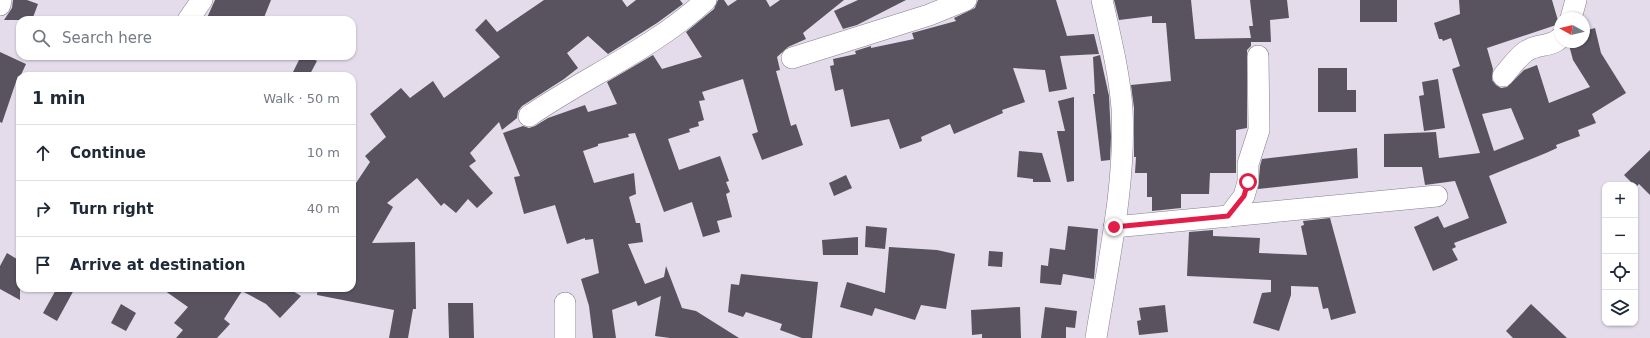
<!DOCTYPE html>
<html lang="en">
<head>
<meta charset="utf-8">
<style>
  body { margin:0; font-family:"DejaVu Sans",sans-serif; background:#f2f2f3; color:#1f2937 }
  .controls { position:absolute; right:12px; bottom:12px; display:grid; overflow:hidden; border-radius:8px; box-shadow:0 1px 3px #0004 }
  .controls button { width:36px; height:36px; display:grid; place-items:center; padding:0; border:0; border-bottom:1px solid #e0e1e3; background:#fff; color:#1f2937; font:20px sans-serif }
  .compass { position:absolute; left:1554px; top:12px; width:36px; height:36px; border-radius:50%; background:#fff; box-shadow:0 1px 3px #0004; rotate:278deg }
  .stop { position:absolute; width:12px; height:12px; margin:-9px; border:3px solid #e11d48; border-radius:50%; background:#fff }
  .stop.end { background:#e11d48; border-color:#fff; box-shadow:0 1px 4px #0008 }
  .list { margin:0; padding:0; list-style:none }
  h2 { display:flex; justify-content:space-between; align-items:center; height:52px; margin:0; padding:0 16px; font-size:17px }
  h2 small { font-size:13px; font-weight:400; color:#747a83 }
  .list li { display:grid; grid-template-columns:26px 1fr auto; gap:12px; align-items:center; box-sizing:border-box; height:56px; padding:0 16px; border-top:1px solid #e0e1e3 }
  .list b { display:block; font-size:15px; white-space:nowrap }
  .list em { font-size:13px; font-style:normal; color:#747a83 }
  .icon { flex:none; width:22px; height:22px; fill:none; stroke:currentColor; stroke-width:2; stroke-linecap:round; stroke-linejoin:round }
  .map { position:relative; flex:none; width:1650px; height:338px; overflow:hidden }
  .search { position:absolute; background:#fff; box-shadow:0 1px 3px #0004; left:16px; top:16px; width:340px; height:44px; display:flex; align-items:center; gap:10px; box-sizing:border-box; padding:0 14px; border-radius:12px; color:#747a83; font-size:15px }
  .panel { position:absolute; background:#fff; box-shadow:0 1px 3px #0004; left:16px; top:72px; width:340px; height:220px; border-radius:12px }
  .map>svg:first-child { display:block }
</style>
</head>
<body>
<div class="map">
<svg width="1650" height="338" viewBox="0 0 1650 338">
  <rect width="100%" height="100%" fill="#e4dceb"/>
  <g fill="#59525f" fill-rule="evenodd">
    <path d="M13,0h14l11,4 -6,16h-28l8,-12z"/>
    <path d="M215,0h56l-8,20h-57z"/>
    <path d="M544,0h78l5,7 9,-7h44l3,4 -26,19 -49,31 -20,-18 -21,17 11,15 -14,11 -42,27 -4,5 -1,7 -15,12 -3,-8 -29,31 6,8 -7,5 24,27 -16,15 -9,-9 -12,14 -12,-10 -3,3 -24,-28 -30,25 6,4 -21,36 43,-1 1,67h-3l-5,29h-19l5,-28 -77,-15 1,-7h34v-41l3,-26 -3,-1v-31l18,-27 -5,-6 21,-19 -16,-23 31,-26 9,10 23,-17 11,17 56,-41 -25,-27 11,-11 11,13z"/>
    <path d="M718,0h6l4,6 9,-6h29l4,7 10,-7h64l-41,33 3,6 -18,8 -11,10 3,13 -4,1 15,55 5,-2 7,21 -41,15 -10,-26 6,-2 -15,-53 -41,13 3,8 -6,1 5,19 -6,2 1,4 -10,3 1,3 -22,7 11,31 41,-14 9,25 -3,1 4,10 -4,2 6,23 -15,4 3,11 -17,5 -11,-35 -28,10 -29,-79 -7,1 1,3 -31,7v2l-15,5 11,32 40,-10 2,21 -7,3 7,26h4l3,19 -15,2 17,40 19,-7 2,-11 16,42 14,3 43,27h-69l-15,-2 6,-40 -23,10 -2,-5 -24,9 4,28h-23l-4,-32 -8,-27 18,-6 -6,-34 -8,1v-2l-18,6 -12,-39 -31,9 -10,-37 6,-1 -17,-43 20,-7 6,2 6,-2 13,-8 37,-13 3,7 29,-8 -10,-22 46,-27 9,14 40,-12 -16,-25 28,-23z"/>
    <path d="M858,0h48l-49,25 -14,4 -9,-18z"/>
    <path d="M978,0h78l11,36 27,-2 5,20 -39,2 7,33 -18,3 -4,-22 -32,-2 12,34 -23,8 1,3 -49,21 -4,-10 -29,13 1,4 -22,8 -11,-30 -38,8 -8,-38 -8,2 -5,-25 4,-1 -1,-6 23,-5 -1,-3 16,-5v2l43,-9 -2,-6 44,-12 -2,-3 21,-10z"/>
    <path d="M1114,0h77l4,39 56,-1 -2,-12h4l-3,-26h37l2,18 -19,2 1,22h-20v4l-4,4v78l-11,2v43h-26l-1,21h-28v14l-29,3v-14h-5v-24h-12l1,-16h-2v-49l-3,-23 40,-4 -5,-58h-14v-7l-33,4z"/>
    <rect x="1360" y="0" width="37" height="22"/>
    <path d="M1459,0h93l7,24 -72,24 6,21 -1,11 4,5 5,3 6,-1 17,-17 13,-5 12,38 41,-16 -17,-27 -4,-15 2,-3h13v-11l11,-3 6,25 25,40 -34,21 4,9 -18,7 2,6 -24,9 1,3 -11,5 -57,23 18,47 -53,20 2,4 -4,2 6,11 -25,11 -19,-44 24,-11 6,12 25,-10 -14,-37 -30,4 -3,-18h-38v-33l52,-2 3,26 41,-5 -28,-84 8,-3 -9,-28 -8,3 -1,-2h-3l-5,-16 26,-9zM1511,108l13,31 -30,12 -12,-37z"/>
    <path d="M0,52l26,12 -6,13 -2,-1 -16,47 -2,-1z"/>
    <path d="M1100,55l9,41 2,41 -1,23 -9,1 -8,-67h2l-2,-37z"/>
    <path d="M301,56h6l10,5 -8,15h-18z"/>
    <path d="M1318,68h29v22h9v22h-38z"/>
    <path d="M1438,79l7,49 -21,3 -5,-35 5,-1 -2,-13z"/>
    <path d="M1074,97v84l-7,1 -10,-51h8l-7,-30z"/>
    <path d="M1357,148l1,30 -100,11 2,-23 2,-7z"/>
    <path d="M1650,150v45l-11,-11 -3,3 -12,-12z"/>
    <path d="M1019,151l23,2 9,29h-18v-3l-16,-2z"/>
    <path d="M846,175l6,13 -18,8 -5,-13z"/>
    <path d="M1330,218l26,95 -25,7 -3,-12 -5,1 -5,-22 -27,-1v9l-12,36 -26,-8 9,-30 9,-1v-12l-84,-4 2,-44 24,-2v6l47,2 -1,15 48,2 -6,-29 3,-1 -1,-4z"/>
    <path d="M866,226l21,2 -2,21 -20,-2z"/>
    <path d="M1068,226l30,3 -4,50 -31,-5 -2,11 -21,-2 1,-18 7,1 2,-18 15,2z"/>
    <path d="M858,237v18h-35l-1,-15z"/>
    <path d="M889,247l48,3 18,4 -9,55 -25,-4 -6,15 -40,-12 -3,8 -32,-9 7,-25 38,11z"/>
    <path d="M989,251l14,1 -1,15 -14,-1z"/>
    <path d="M7,253l13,8v39l-20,-11v-23z"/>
    <path d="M741,274l77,8 -6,56h-10l-22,-8 2,-6 -36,-12 -3,5 -15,-5 3,-28 8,1z"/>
    <path d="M57,288h18l-18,33 -14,-8z"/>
    <path d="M161,288h127l13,8 -21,22 -14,-14 -24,-13 -18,28 6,5 -13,14h-41l7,-8 -9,-7 14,-16z"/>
    <path d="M448,303h25l1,35h-25z"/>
    <path d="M121,304l15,9 -10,18 -15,-8z"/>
    <path d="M1531,304l36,34h-54l-7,-7z"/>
    <path d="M1165,305l3,27 -29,3 -2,-14 4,-1 -2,-12z"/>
    <path d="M1020,307l1,31h-39v-4l-10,1 -1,-25z"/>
    <path d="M1045,307l32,4 -2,17 -9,-1v11h-25z"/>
  </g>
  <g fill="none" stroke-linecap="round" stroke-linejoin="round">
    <g stroke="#867f8d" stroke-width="22">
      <g id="minor">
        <path d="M0,5l1,-5"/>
        <path d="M1571,18l5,-18"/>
        <path d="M188,20l14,-20"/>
        <path d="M792,58l137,-43 37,-15"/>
        <path d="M1503,76c7,-8 14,-18 22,-24 10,-8 27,-5 35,-14"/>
        <path d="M529,116c58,-40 124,-67 177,-116"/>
        <path d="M1229,216l15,-20 4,-14v-18l11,-34 -1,-74"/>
        <path d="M1114,227l323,-31"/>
        <path d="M565,303v35"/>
        <path d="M1096,338c12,-76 30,-153 26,-230 -3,-37 -12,-72 -20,-108"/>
      </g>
    </g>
    <use href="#minor" stroke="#fff" stroke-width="21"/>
  </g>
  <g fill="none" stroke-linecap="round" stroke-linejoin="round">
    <path stroke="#e11d48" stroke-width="5" d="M1114,227l114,-11 16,-20 4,-14"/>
  </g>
</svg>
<div class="controls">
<button>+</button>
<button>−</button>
<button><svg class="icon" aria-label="locate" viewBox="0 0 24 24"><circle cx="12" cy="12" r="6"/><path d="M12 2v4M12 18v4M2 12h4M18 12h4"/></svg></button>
<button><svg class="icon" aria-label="layers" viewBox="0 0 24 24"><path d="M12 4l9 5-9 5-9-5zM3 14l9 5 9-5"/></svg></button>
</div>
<svg class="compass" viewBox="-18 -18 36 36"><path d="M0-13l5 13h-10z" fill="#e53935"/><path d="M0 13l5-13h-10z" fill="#747a83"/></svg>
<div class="stop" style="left:1248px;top:182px"></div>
<div class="stop end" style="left:1114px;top:227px"></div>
<div class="search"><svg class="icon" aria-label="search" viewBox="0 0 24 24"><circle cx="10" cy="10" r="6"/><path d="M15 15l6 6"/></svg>Search here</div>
<section class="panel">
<h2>1 min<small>Walk · 50 m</small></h2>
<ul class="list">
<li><svg class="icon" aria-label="ahead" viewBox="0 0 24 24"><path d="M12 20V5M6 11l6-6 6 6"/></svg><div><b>Continue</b></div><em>10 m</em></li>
<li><svg class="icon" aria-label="right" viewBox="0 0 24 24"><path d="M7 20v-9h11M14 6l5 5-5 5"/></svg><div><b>Turn right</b></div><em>40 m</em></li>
<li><svg class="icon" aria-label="arrive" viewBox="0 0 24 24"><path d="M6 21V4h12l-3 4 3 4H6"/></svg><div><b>Arrive at destination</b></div></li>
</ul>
</section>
</div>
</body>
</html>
